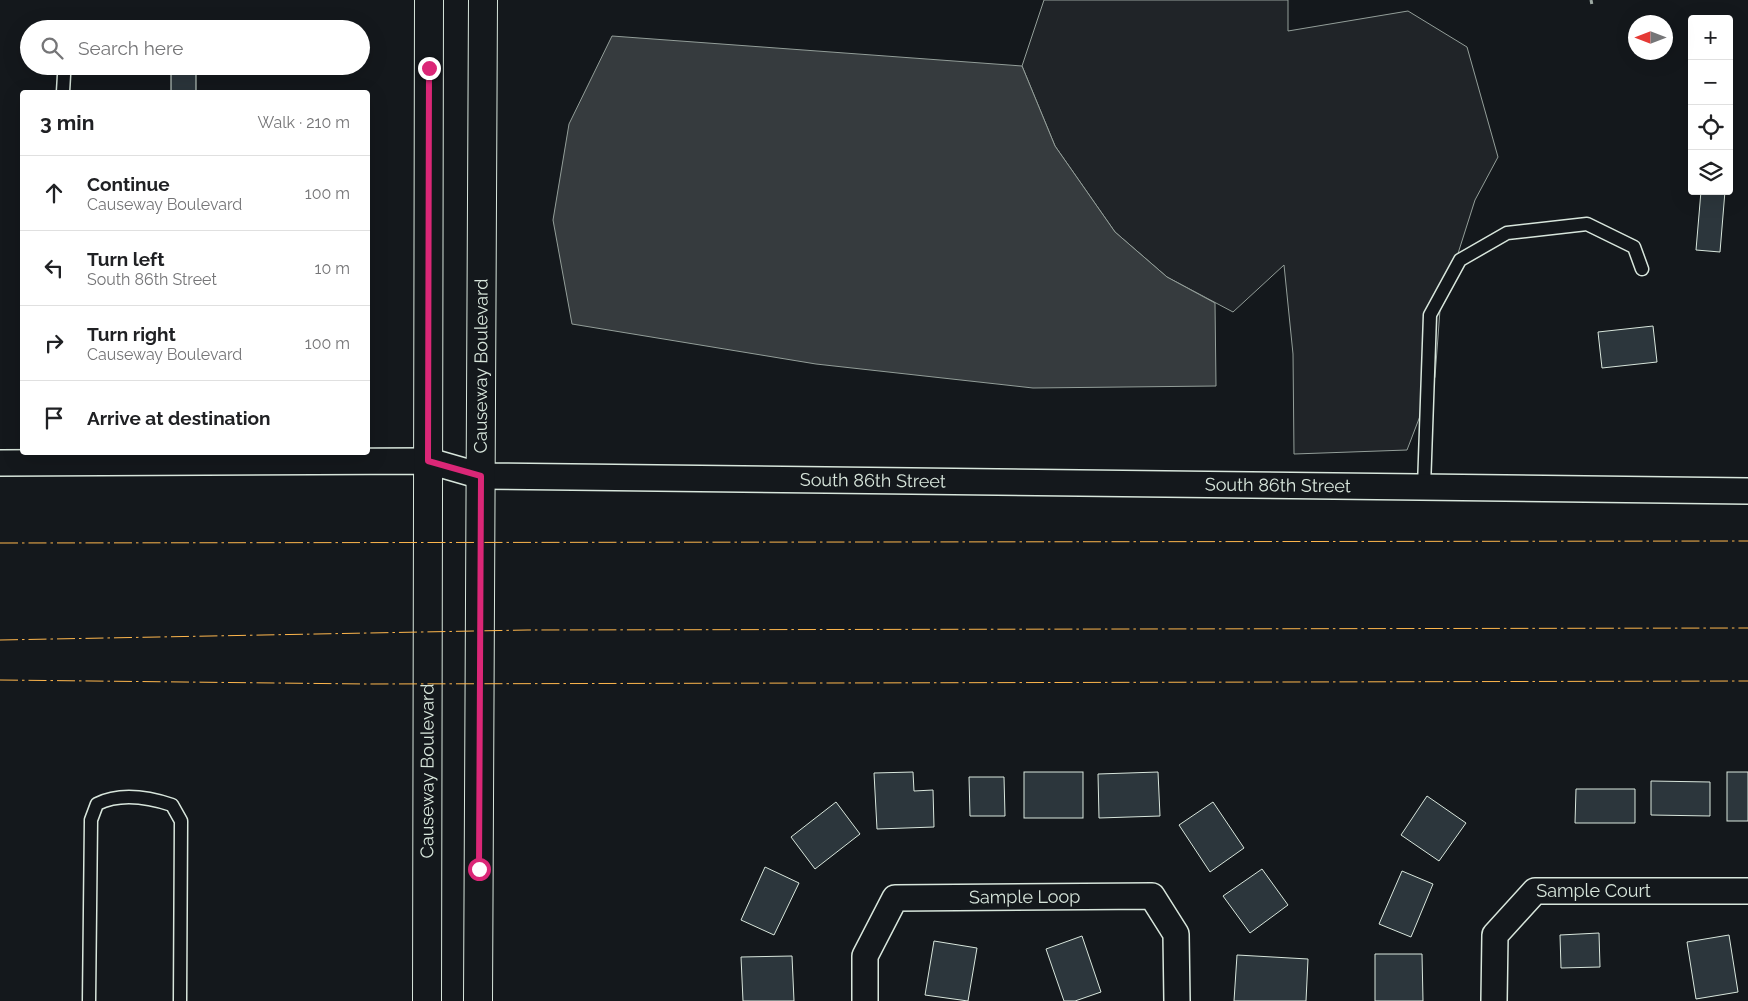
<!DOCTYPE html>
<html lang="en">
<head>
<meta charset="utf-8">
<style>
  body { margin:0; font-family:Raleway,sans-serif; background:#f6f6f6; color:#202124 }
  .controls { position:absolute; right:15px; top:15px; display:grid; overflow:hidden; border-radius:5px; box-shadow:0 5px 20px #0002 }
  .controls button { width:45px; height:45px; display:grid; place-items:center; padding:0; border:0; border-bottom:1px solid #e0e0e0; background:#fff; color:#202124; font:25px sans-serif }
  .compass { position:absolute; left:1628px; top:15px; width:45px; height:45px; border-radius:50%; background:#fff; box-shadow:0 5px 20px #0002; rotate:270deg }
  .stop { position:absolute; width:15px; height:15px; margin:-11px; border:4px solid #db2777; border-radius:50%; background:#fff }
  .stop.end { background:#db2777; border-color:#fff; box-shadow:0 1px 5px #0008 }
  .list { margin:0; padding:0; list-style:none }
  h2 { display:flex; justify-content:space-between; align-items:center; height:65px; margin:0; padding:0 20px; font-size:21px }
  h2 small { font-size:16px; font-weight:400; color:#757577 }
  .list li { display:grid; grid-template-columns:32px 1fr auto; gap:15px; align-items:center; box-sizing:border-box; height:75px; padding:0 20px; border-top:1px solid #e0e0e0 }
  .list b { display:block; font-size:19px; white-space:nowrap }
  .list p { margin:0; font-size:16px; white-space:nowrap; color:#757577 }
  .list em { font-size:16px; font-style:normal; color:#757577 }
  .icon { flex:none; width:28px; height:28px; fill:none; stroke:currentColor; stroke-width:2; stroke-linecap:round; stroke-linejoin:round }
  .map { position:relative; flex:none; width:1748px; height:1001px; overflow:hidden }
  .search { position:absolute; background:#fff; box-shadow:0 5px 20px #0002; left:20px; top:20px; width:350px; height:55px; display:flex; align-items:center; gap:12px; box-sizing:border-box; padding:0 18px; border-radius:28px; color:#757577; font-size:19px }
  .panel { position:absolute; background:#fff; box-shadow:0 5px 20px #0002; left:20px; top:90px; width:350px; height:365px; border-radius:5px }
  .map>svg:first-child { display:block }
</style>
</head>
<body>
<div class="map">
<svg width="1748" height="1001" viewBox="0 0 1748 1001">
  <rect width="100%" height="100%" fill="#14181c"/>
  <path fill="#202428" stroke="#939e99" d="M1044,0h244v31l120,-20 59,36 31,110 -23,43 -35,110 -5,67 -28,73 -113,4 -1,-100 -9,-89 -51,47 -66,-35 -52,-45 -60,-86 -33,-80z"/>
  <path fill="#363b3e" stroke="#939e99" d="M612,36l410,30 33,80 60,86 52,45 48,26 1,83 -183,2 -217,-24 -244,-40 -19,-104 16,-96z"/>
  <g fill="#2c363c" stroke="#d8e6dc">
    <rect x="171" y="72" width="25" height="20"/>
    <path d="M1701,191h24l-5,61 -24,-2z"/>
    <path d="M1653,326l4,36 -55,6 -4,-36z"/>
    <path d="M913,772l1,19 19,-1 1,37 -57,2 -3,-56z"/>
    <rect x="1024" y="772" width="59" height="46"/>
    <path d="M1158,772l2,44 -61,2 -1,-44z"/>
    <rect x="1727" y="772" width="21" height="49"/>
    <path d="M969,777h35l1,39h-35z"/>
    <path d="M1651,781l59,1v34l-59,-1z"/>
    <path d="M1576,789h59v34h-60z"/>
    <path d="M1427,796l39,27 -27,38 -38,-26z"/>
    <path d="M836,802l24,32 -45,35 -24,-32z"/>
    <path d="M1213,802l31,46 -34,24 -31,-47z"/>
    <path d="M765,867l34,16 -25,52 -33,-15z"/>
    <path d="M1262,869l26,36 -38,28 -27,-37z"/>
    <path d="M1402,871l31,13 -22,53 -32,-13z"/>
    <path d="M1599,933l1,34 -39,1 -1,-33z"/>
    <path d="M1729,935l9,57 -42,7 -9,-57z"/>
    <path d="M1082,936l19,56 -26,9h-11l-18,-52z"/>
    <path d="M934,941l43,7 -9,53 -43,-6z"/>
    <path d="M1375,954h47l1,47h-48z"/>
    <path d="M1237,955l71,4 -2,42h-72z"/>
    <path d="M792,956l2,45h-51l-2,-44z"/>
  </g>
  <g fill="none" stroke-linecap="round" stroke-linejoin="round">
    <g stroke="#d8e6dc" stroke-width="15">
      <g id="lane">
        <path d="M63,92l1,-17"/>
        <path d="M1424,487l6,-172 30,-55 47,-27 80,-9 47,23 8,22"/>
        <path d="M89,1001l2,-181 6,-16c22,-11 51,-7 75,1l9,16 -1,180"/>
      </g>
    </g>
    <g stroke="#d8e6dc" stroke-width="28">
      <g id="street">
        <path id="s1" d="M0,463l429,-2 52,15 1267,15"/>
        <path id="s2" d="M865,1001v-45l30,-58 257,-2 24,38 1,67"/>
        <path id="s3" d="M1494,1001l1,-66 40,-44h213"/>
      </g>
    </g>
    <g stroke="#d8e6dc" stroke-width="30">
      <g id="secondary">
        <path id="s4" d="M427,1001l2,-1001"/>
        <path id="s5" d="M478,1001l5,-1001"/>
      </g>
    </g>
    <path stroke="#9da8a2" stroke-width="3" stroke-dasharray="4 2.5" stroke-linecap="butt" d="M1591,0l1,5"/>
    <use href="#lane" stroke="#14181c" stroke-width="12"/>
    <use href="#street" stroke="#14181c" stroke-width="25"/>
    <use href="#secondary" stroke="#14181c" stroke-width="28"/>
    <g stroke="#ffb74d" stroke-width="1" stroke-dasharray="18 4 2.5 4" stroke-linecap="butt">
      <path d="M0,543l1748,-2"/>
      <path d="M0,640l527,-10 1221,-2"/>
      <path d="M0,680l366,4 1382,-3"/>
    </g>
  </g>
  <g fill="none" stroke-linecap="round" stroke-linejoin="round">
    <path stroke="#db2777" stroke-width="6" d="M429,68l-1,393 53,15 -2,393"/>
  </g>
  <g text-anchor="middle" stroke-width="4" stroke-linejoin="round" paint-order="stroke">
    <g font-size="18" fill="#d8e6dc" stroke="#14181c">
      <text dy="6" stroke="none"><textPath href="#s5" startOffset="635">Causeway Boulevard</textPath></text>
      <text dy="6" stroke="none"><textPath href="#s1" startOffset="875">South 86th Street</textPath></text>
      <text dy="6" stroke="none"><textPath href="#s1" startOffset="1280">South 86th Street</textPath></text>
      <text dy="6" stroke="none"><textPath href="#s4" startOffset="230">Causeway Boulevard</textPath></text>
      <text dy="6" stroke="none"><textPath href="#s3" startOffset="184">Sample Court</textPath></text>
      <text dy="6" stroke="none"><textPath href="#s2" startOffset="240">Sample Loop</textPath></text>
    </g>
  </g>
</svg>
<div class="controls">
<button>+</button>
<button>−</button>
<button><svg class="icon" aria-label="locate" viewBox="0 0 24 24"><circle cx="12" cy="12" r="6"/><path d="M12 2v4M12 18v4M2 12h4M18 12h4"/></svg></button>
<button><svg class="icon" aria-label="layers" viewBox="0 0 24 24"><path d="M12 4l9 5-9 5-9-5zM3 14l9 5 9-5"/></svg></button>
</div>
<svg class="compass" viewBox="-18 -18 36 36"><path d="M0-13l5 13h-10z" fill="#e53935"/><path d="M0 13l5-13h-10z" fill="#757577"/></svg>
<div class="stop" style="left:479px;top:869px"></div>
<div class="stop end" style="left:429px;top:68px"></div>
<div class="search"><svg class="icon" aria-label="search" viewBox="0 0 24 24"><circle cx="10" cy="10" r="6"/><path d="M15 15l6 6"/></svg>Search here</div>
<section class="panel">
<h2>3 min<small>Walk · 210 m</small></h2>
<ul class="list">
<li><svg class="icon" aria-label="ahead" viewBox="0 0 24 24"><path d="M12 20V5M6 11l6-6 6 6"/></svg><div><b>Continue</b><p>Causeway Boulevard</p></div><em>100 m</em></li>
<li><svg class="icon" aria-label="left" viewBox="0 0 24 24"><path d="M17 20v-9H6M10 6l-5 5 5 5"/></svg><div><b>Turn left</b><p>South 86th Street</p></div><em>10 m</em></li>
<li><svg class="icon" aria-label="right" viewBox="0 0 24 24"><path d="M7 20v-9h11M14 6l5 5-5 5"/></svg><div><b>Turn right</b><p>Causeway Boulevard</p></div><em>100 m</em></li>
<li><svg class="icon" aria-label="arrive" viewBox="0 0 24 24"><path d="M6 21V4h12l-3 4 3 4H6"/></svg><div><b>Arrive at destination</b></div></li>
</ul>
</section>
</div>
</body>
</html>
